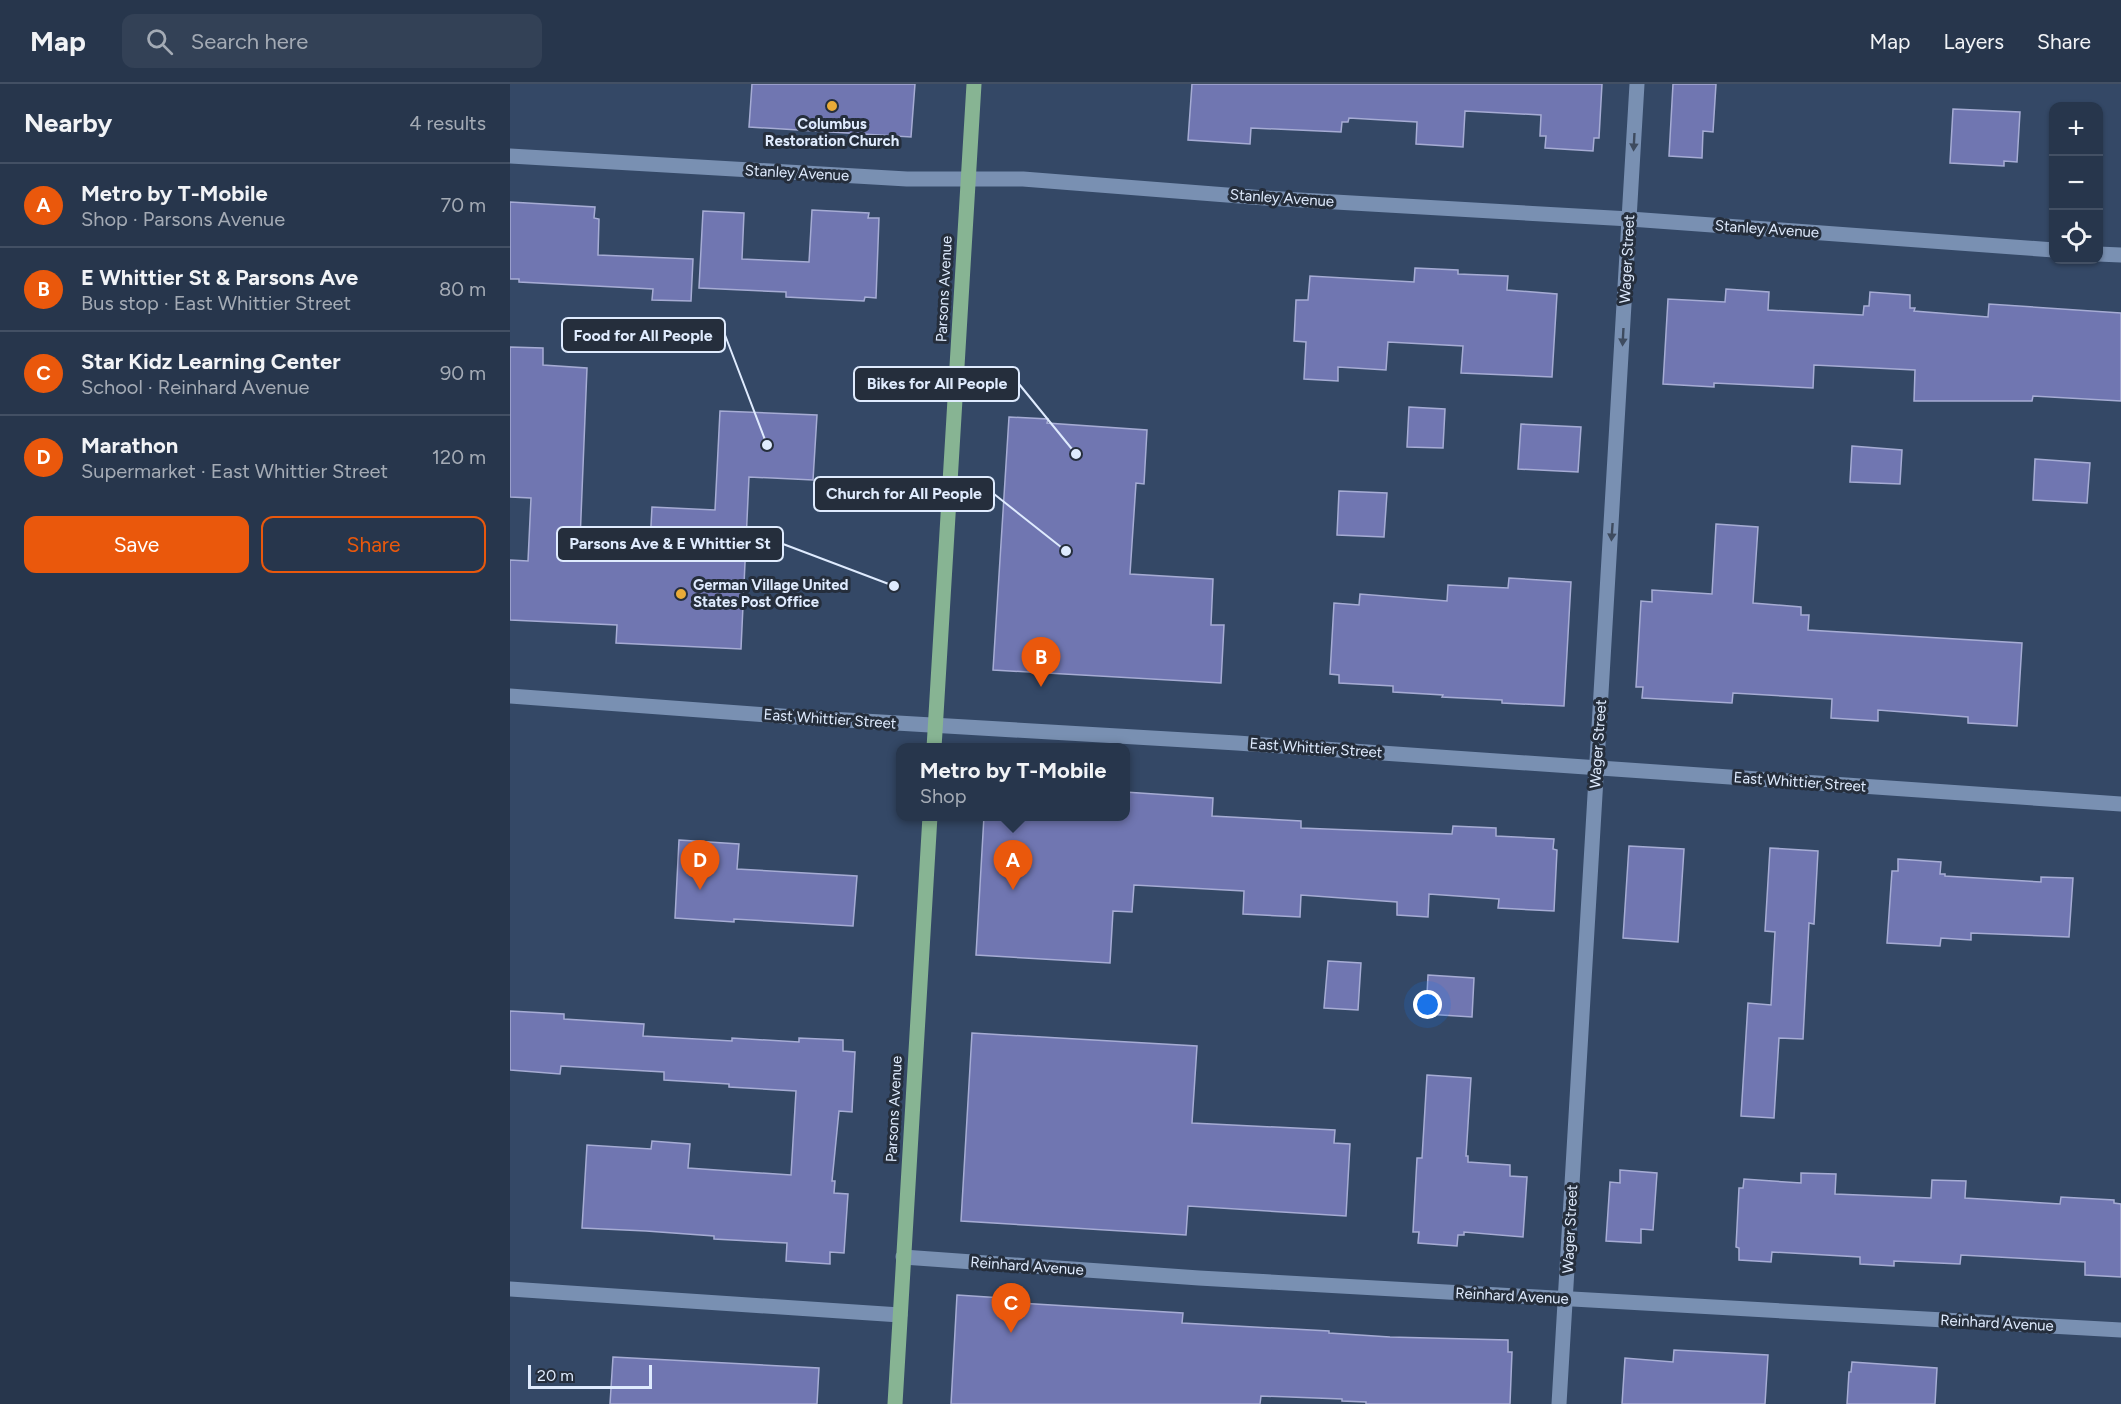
<!DOCTYPE html>
<html lang="en">
<head>
<meta charset="utf-8">
<style>
  body { margin:0; font-family:Figtree,sans-serif; background:#334156; color:#f1f3f6 }
  .controls { position:absolute; right:18px; top:18px; display:grid; overflow:hidden; border-radius:12px; box-shadow:0 2px 4px #0004 }
  .controls button { width:54px; height:54px; display:grid; place-items:center; padding:0; border:0; border-bottom:2px solid #435064; background:#27364c; color:#f1f3f6; font:30px sans-serif }
  .scale { position:absolute; left:18px; bottom:15px; width:124px; box-sizing:border-box; padding-left:6px; border:3px solid #dfebfe; border-top:0; font-size:16px; line-height:21px; white-space:nowrap; color:#dfebfe; -webkit-text-stroke:4px #252e3c; paint-order:stroke }
  .you { position:absolute; left:918px; top:921px; width:21px; height:21px; margin:-15px; border:4px solid #fff; border-radius:50%; background:#1a73e8; box-shadow:0 0 0 9px #1a73e833 }
  .badge { display:grid; place-items:center; width:39px; height:39px; border-radius:50%; background:#ea580c; color:#fff; font-size:20px; font-weight:700 }
  .pin { position:absolute; translate:-50% -50px; filter:drop-shadow(0 2px 3px #0008) }
  .pin::after { content:''; position:absolute; top:32px; width:21px; height:18px; background:inherit; clip-path:polygon(0 0,100% 0,50% 100%) }
  .popup { position:absolute; left:386px; top:659px; width:234px; height:78px; box-sizing:border-box; display:grid; place-content:center; border-radius:12px; background:#27364c; filter:drop-shadow(0 2px 4px #0005); font-size:20px; white-space:nowrap; color:#a4abb5 }
  .popup b { font-size:22px; color:#f1f3f6 }
  .popup::after { content:''; position:absolute; left:50%; top:100%; margin-left:-12px; border:12px solid transparent; border-top-color:#27364c }
  .list { margin:0; padding:0; list-style:none }
  h2 { display:flex; justify-content:space-between; align-items:center; height:78px; margin:0; padding:0 24px; font-size:26px }
  h2 small { font-size:20px; font-weight:400; color:#a4abb5 }
  .list li { display:grid; grid-template-columns:39px 1fr auto; gap:18px; align-items:center; box-sizing:border-box; height:84px; padding:0 24px; border-top:2px solid #435064 }
  .list b { display:block; font-size:22px; white-space:nowrap }
  .list p { margin:0; font-size:20px; white-space:nowrap; color:#a4abb5 }
  .list em { font-size:20px; font-style:normal; color:#a4abb5 }
  .actions { display:flex; gap:12px; padding:18px 24px }
  .actions a { flex:1; padding:14px 0; border:2px solid #ea580c; border-radius:12px; text-align:center; font-size:21px; color:#ea580c }
  .actions .main { background:#ea580c; color:#fff }
  .icon { flex:none; width:33px; height:33px; fill:none; stroke:currentColor; stroke-width:2; stroke-linecap:round; stroke-linejoin:round }
  .map { position:relative; flex:none; width:1611px; height:1320px; overflow:hidden }
  header { display:flex; align-items:center; gap:36px; box-sizing:border-box; height:84px; padding:0 30px; background:#27364c; border-bottom:2px solid #435064 }
  header strong { font-size:28px }
  nav { display:flex; gap:33px; margin-inline-start:auto; font-size:21px }
  .search { width:420px; height:54px; background:#334156; display:flex; align-items:center; gap:15px; box-sizing:border-box; padding:0 21px; border-radius:12px; color:#a4abb5; font-size:22px }
  main { display:flex }
  aside { flex:1; background:#27364c }
  .map>svg:first-child { display:block }
</style>
</head>
<body>
<header>
<strong>Map</strong>
<div class="search"><svg class="icon" aria-label="search" viewBox="0 0 24 24"><circle cx="10" cy="10" r="6"/><path d="M15 15l6 6"/></svg>Search here</div>
<nav><a>Map</a><a>Layers</a><a>Share</a></nav>
</header>
<main>
<aside>
<h2>Nearby<small>4 results</small></h2>
<ul class="list">
<li><span class="badge">A</span><div><b>Metro by T-Mobile</b><p>Shop · Parsons Avenue</p></div><em>70 m</em></li>
<li><span class="badge">B</span><div><b>E Whittier St &amp; Parsons Ave</b><p>Bus stop · East Whittier Street</p></div><em>80 m</em></li>
<li><span class="badge">C</span><div><b>Star Kidz Learning Center</b><p>School · Reinhard Avenue</p></div><em>90 m</em></li>
<li><span class="badge">D</span><div><b>Marathon</b><p>Supermarket · East Whittier Street</p></div><em>120 m</em></li>
</ul>
<div class="actions"><a class="main">Save</a><a>Share</a></div>
</aside>
<div class="map">
<svg width="1611" height="1320" viewBox="0 0 1611 1320">
  <rect width="100%" height="100%" fill="#344866"/>
  <g fill="#7076b1" stroke="#a6acd4" stroke-width="1.5">
    <path d="M242,0h163l-4,53 -162,-10z"/>
    <path d="M682,0h410l-3,54h-5l-1,13 -48,-3 1,-12h-6l1,-21 -76,-4 -2,36 -47,-3 1,-22 -68,-4 -1,4h-6l-1,10 -90,-4 -1,16 -62,-4z"/>
    <path d="M1163,0h43l-3,48 -10,-1 -1,27 -33,-2z"/>
    <path d="M1443,25l67,3 -3,50 -13,-1v5l-54,-3z"/>
    <path d="M0,118l85,5 -1,11 5,1 -1,36 95,4 -2,42 -39,-1 1,-11 -134,-7v-3h-9z"/>
    <path d="M302,126l57,3 -1,5h11l-3,80 -11,-1 -1,4 -78,-4v-5l-87,-4 4,-77 41,2 -2,46 67,3z"/>
    <path d="M905,184l43,2v4l50,2 -1,14 50,4 -5,83 -91,-4 2,-27 -75,-4 -2,28 -48,-3v14l-34,-2 2,-37 -12,-1 2,-41h12l2,-24 104,6z"/>
    <path d="M1216,205l43,3 -1,18 95,5 1,-9h5l1,-14 40,3v13h5l-1,3 74,6 1,-13 132,9v88l-88,-5 -1,5h-118l1,-31 -101,-5 -1,23 -99,-5v4l-51,-3 5,-85 57,3z"/>
    <path d="M0,263l33,1v17l44,3 -7,173 70,3 2,-37 63,3 5,-99 97,4 -4,65 -64,-3 -8,172 -125,-6 1,-18 -107,-5v-60l18,1 3,-63 -21,-1z"/>
    <path d="M899,323l36,2 -2,39 -36,-1z"/>
    <path d="M499,333l39,2 -1,4 100,7 -3,54 -8,-1 -6,91 83,5 -2,46h13l-3,58 -228,-13z"/>
    <path d="M1011,340l60,3 -3,45 -60,-3z"/>
    <path d="M1342,362l50,4 -2,34 -50,-2z"/>
    <path d="M1525,375l55,4 -3,40 -54,-3z"/>
    <path d="M829,407l48,2 -3,44 -47,-2z"/>
    <path d="M1206,440l42,3 -5,76 48,4v8h8l-1,15 214,13 -5,83 -49,-3v-6l-90,-7v11l-47,-3 1,-19 -99,-6 -1,10 -90,-5 1,-11h-7l5,-86 11,1v-12l60,4z"/>
    <path d="M999,494l62,4 -7,124 -62,-3v-3l-60,-3 1,-2 -50,-3v-6l-54,-3v-8l-9,-1 4,-71 25,2 1,-11 87,7 1,-16 60,3z"/>
    <path d="M615,708l88,6 -1,18 89,5v7l151,6 1,-8 43,2v8l58,3 -1,10 4,1 -3,61 -56,-3 1,-9 -70,-5 -1,23 -31,-2v-13l-96,-7 -1,22 -57,-3 1,-23 -110,-6 -2,27 -19,-1 -3,52 -134,-8 8,-139h141z"/>
    <path d="M169,756l60,4 -2,25 120,7 -4,50 -119,-7v3l-59,-4z"/>
    <path d="M1119,762l55,3 -6,93 -55,-4z"/>
    <path d="M1260,764l48,3 -4,73 -5,-1 -6,116 -24,-1 -5,80 -33,-2 7,-113 23,2 4,-73 -10,-1z"/>
    <path d="M1388,775l43,3 -1,12h5v2l96,6v-5l32,1 -4,59 -98,-4v7l-30,-2 -1,8 -53,-3 5,-72h6z"/>
    <path d="M818,877l33,2 -3,47 -34,-2z"/>
    <path d="M918,891l46,3 -2,39 -46,-3z"/>
    <path d="M0,927l54,3v5l80,5 -1,12 89,5v-3l67,4v-4l44,2v11l12,1 -3,60 -13,-1 -7,70h3l-1,12 14,1 -4,59 -14,-1v12l-44,-3 1,-18 -73,-4v-3l-68,-5 -64,-3 5,-83 64,4 1,-8 38,3 -2,24 103,7 5,-84 -67,-4v-3l-65,-4v-8l-103,-6 -1,8 -50,-4z"/>
    <path d="M462,949l225,13 -5,77 143,7 -1,13 16,1 -4,72 -158,-10 -2,29 -225,-14z"/>
    <path d="M917,991l44,3 -5,78h2v6l42,3v11l17,1 -4,60 -59,-5v3h-6l-1,11 -39,-3 1,-11h-6l4,-74h5z"/>
    <path d="M1110,1086l37,3 -4,57 -12,-1v14l-35,-2 4,-59 10,1z"/>
    <path d="M1291,1089l35,1 -1,20 96,4 1,-18 34,1 -1,17 95,6 1,-7 53,3v3l7,1v73l-36,-2v-13l-124,-7 -1,9 -66,-3v5l-34,-2v-7l-88,-5 -1,10 -32,-2v-12l-3,-1 3,-59h4l1,-9 57,4z"/>
    <path d="M447,1211l62,4v4l164,10 -1,10 147,8v2l61,4 118,3v12h4l-2,52h-144v-2l-24,-1v-2l-81,-3 -1,8h-309z"/>
    <path d="M1164,1266l94,5 -3,49h-143l3,-46 48,4z"/>
    <path d="M103,1273l206,11 -2,36h-207z"/>
    <path d="M1342,1278l85,6 -2,36h-88l2,-32h2z"/>
  </g>
  <g fill="none" stroke-linecap="round" stroke-linejoin="round">
    <g stroke="#7990b2" stroke-width="15">
      <path d="M0,72l397,23h116l242,19 365,21 424,31"/>
      <path d="M1588,170l23,1"/>
      <path d="M0,612l285,21 442,26 884,61"/>
      <path d="M393,1173l296,21 922,52"/>
      <path d="M0,1205l390,26"/>
      <path d="M1049,1320l78,-1320"/>
    </g>
    <g stroke="#87b493" stroke-width="15">
      <path d="M424,664l40,-664"/>
      <path d="M385,1320l35,-588"/>
    </g>
  </g>
  <defs><path id="oneway-solid" d="M-6-.8H1V-3.2L6.5 0L1 3.2V.8H-6Z" transform="scale(1.5)"/></defs>
  <g fill="#3e4b5f">
    <use href="#oneway-solid" transform="translate(1124 58) rotate(93)"/>
    <use href="#oneway-solid" transform="translate(1113 253) rotate(93)"/>
    <use href="#oneway-solid" transform="translate(1102 448) rotate(94)"/>
  </g>
  <g fill="#e9ab38" stroke="#252e3c" stroke-width="2">
    <circle cx="322" cy="22" r="6"/>
    <circle cx="171" cy="510" r="6"/>
  </g>
  <g text-anchor="middle" stroke-width="6" stroke-linejoin="round" paint-order="stroke">
    <g font-size="15" font-weight="bold" fill="#dfebfe" stroke="#252e3c">
      <text x="322" y="45">Columbus<tspan x="322" dy="17">Restoration Church</tspan></text>
      <text x="183" y="506" text-anchor="start">German Village United<tspan x="183" dy="17">States Post Office</tspan></text>
    </g>
    <g font-size="15" fill="#dfebfe" stroke="#252e3c">
      <text transform="translate(287 89) rotate(3)" y="5">Stanley Avenue</text>
      <text transform="translate(772 114) rotate(4)" y="5">Stanley Avenue</text>
      <text transform="translate(1257 145) rotate(4)" y="5">Stanley Avenue</text>
      <text transform="translate(1117 175) rotate(-87)" y="5">Wager Street</text>
      <text transform="translate(434 205) rotate(-87)" y="5">Parsons Avenue</text>
      <text transform="translate(320 635) rotate(4)" y="5">East Whittier Street</text>
      <text transform="translate(1088 660) rotate(-86)" y="5">Wager Street</text>
      <text transform="translate(806 664) rotate(4)" y="5">East Whittier Street</text>
      <text transform="translate(1290 698) rotate(4)" y="5">East Whittier Street</text>
      <text transform="translate(384 1025) rotate(-87)" y="5">Parsons Avenue</text>
      <text transform="translate(1060 1145) rotate(-87)" y="5">Wager Street</text>
      <text transform="translate(517 1182) rotate(4)" y="5">Reinhard Avenue</text>
      <text transform="translate(1002 1212) rotate(3)" y="5">Reinhard Avenue</text>
      <text transform="translate(1487 1239) rotate(3)" y="5">Reinhard Avenue</text>
    </g>
  </g>
  <path fill="none" stroke="#dfebfe" stroke-width="2" d="M257 361L215 251M566 370L509 300M556 467L484 410M384 502L273 460"/>
  <g fill="#dfebfe" stroke="#252e3c" stroke-width="2">
    <circle cx="257" cy="361" r="6"/>
    <circle cx="566" cy="370" r="6"/>
    <circle cx="556" cy="467" r="6"/>
    <circle cx="384" cy="502" r="6"/>
  </g>
  <g fill="#252e3c" stroke="#dfebfe" stroke-width="2">
    <rect x="52" y="234" width="163" height="34" rx="6"/>
    <rect x="344" y="283" width="165" height="34" rx="6"/>
    <rect x="304" y="393" width="180" height="34" rx="6"/>
    <rect x="47" y="443" width="226" height="34" rx="6"/>
  </g>
  <g font-size="16" text-anchor="middle" font-weight="bold" fill="#dfebfe">
    <text x="133" y="257">Food for All People</text>
    <text x="427" y="305">Bikes for All People</text>
    <text x="394" y="415">Church for All People</text>
    <text x="160" y="465">Parsons Ave &amp; E Whittier St</text>
  </g>
</svg>
<div class="controls">
<button>+</button>
<button>−</button>
<button><svg class="icon" aria-label="locate" viewBox="0 0 24 24"><circle cx="12" cy="12" r="6"/><path d="M12 2v4M12 18v4M2 12h4M18 12h4"/></svg></button>
</div>
<div class="scale">20 m</div>
<div class="you"></div>
<div class="pin badge" style="left:503px;top:806px">A</div>
<div class="popup"><b>Metro by T-Mobile</b>Shop</div>
<div class="pin badge" style="left:531px;top:603px">B</div>
<div class="pin badge" style="left:501px;top:1249px">C</div>
<div class="pin badge" style="left:190px;top:806px">D</div>
</div>
</main>
</body>
</html>
